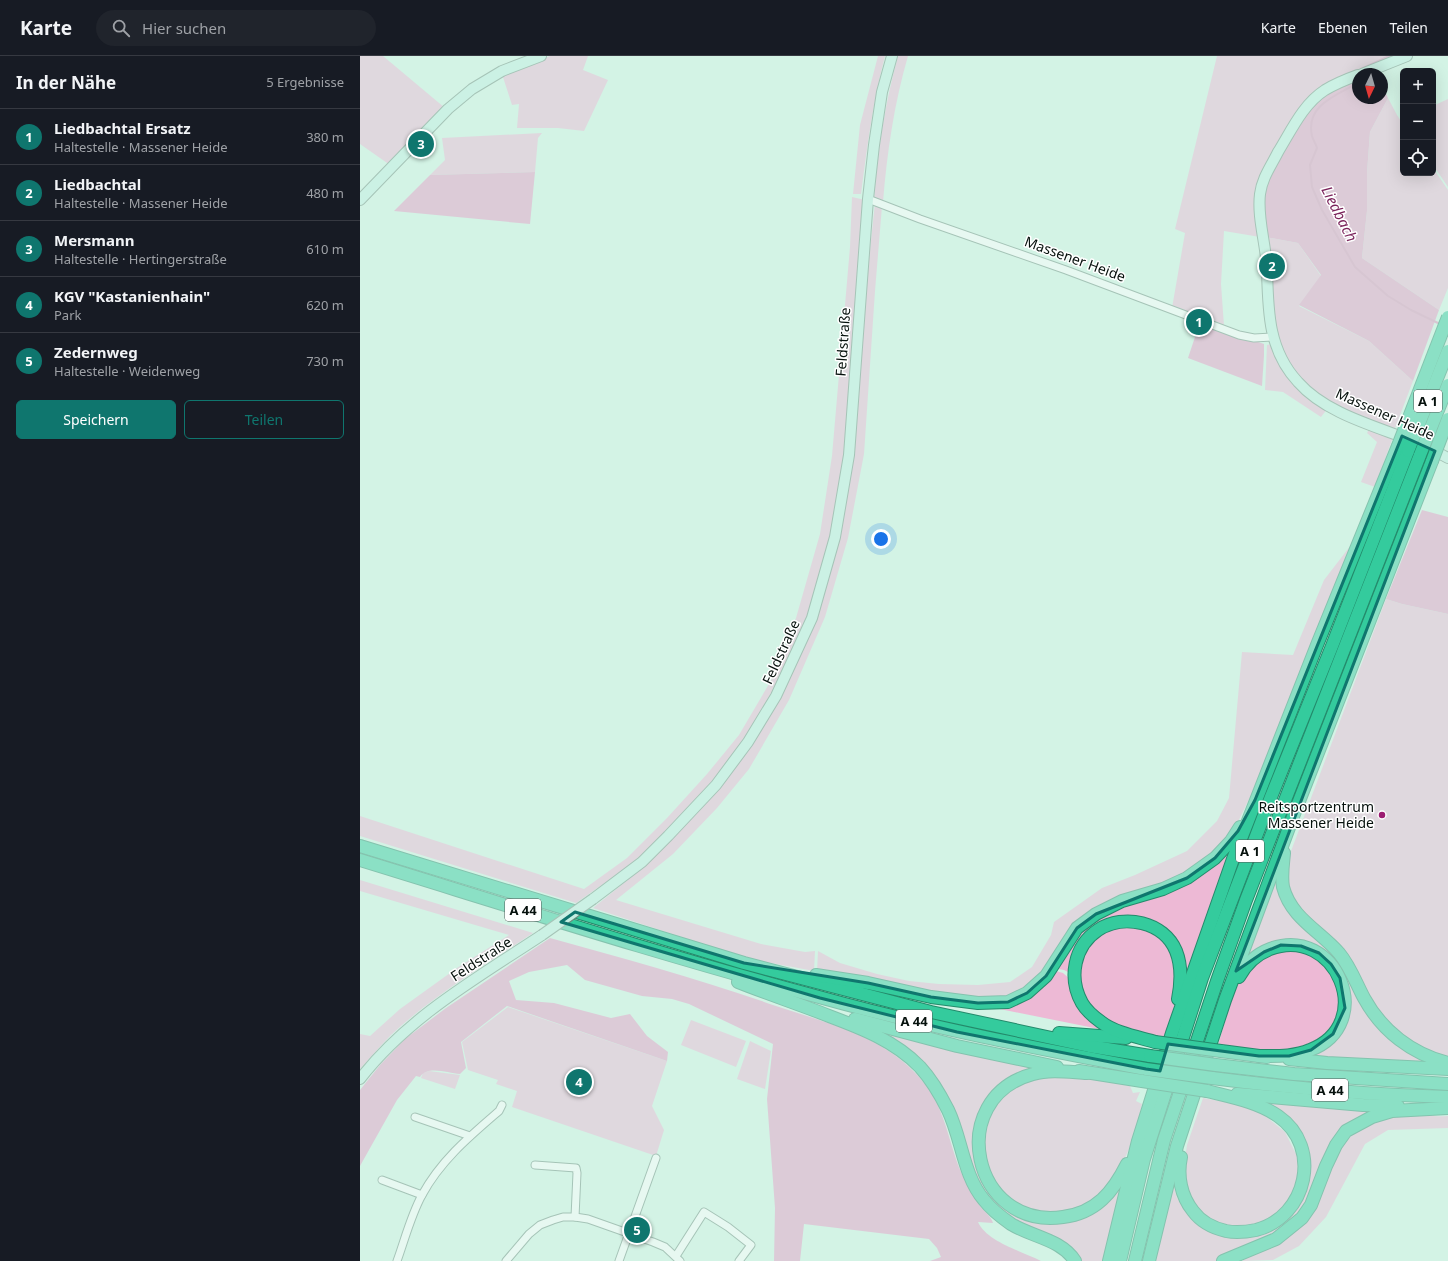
<!DOCTYPE html>
<html lang="de">
<head>
<meta charset="utf-8">
<style>
  body { margin:0; font-family:"Noto Sans",sans-serif; background:#20242c; color:#f1f3f6 }
  .controls { position:absolute; right:12px; top:12px; display:grid; overflow:hidden; border-radius:6px; box-shadow:0 4px 16px #0002 }
  .controls button { width:36px; height:36px; display:grid; place-items:center; padding:0; border:0; border-bottom:1px solid #363941; background:#171b24; color:#f1f3f6; font:20px sans-serif }
  .compass { position:absolute; left:992px; top:12px; width:36px; height:36px; border-radius:50%; background:#171b24; box-shadow:0 4px 16px #0002; rotate:185deg }
  .you { position:absolute; left:521px; top:483px; width:14px; height:14px; margin:-10px; border:3px solid #fff; border-radius:50%; background:#1a73e8; box-shadow:0 0 0 6px #1a73e833 }
  .badge { display:grid; place-items:center; width:26px; height:26px; border-radius:50%; background:#0f766e; color:#fff; font-size:13px; font-weight:700 }
  .pin { position:absolute; translate:-50% -50%; border:2px solid #fff; box-shadow:0 1px 4px #0006 }
  .list { margin:0; padding:0; list-style:none }
  h2 { display:flex; justify-content:space-between; align-items:center; height:52px; margin:0; padding:0 16px; font-size:17px }
  h2 small { font-size:13px; font-weight:400; color:#9ea1a6 }
  .list li { display:grid; grid-template-columns:26px 1fr auto; gap:12px; align-items:center; box-sizing:border-box; height:56px; padding:0 16px; border-top:1px solid #363941 }
  .list b { display:block; font-size:15px; white-space:nowrap }
  .list p { margin:0; font-size:13px; white-space:nowrap; color:#9ea1a6 }
  .list em { font-size:13px; font-style:normal; color:#9ea1a6 }
  .actions { display:flex; gap:8px; padding:12px 16px }
  .actions a { flex:1; padding:9px 0; border:1px solid #0f766e; border-radius:6px; text-align:center; font-size:14px; color:#0f766e }
  .actions .main { background:#0f766e; color:#fff }
  .icon { flex:none; width:22px; height:22px; fill:none; stroke:currentColor; stroke-width:2; stroke-linecap:round; stroke-linejoin:round }
  .map { position:relative; flex:none; width:1088px; height:1205px; overflow:hidden }
  header { display:flex; align-items:center; gap:24px; box-sizing:border-box; height:56px; padding:0 20px; background:#171b24; border-bottom:1px solid #363941 }
  header strong { font-size:19px }
  nav { display:flex; gap:22px; margin-inline-start:auto; font-size:14px }
  .search { width:280px; height:36px; background:#20242c; display:flex; align-items:center; gap:10px; box-sizing:border-box; padding:0 14px; border-radius:22px; color:#9ea1a6; font-size:15px }
  main { display:flex }
  aside { flex:1; background:#171b24 }
  .map>svg:first-child { display:block }
</style>
</head>
<body>
<header>
<strong>Karte</strong>
<div class="search"><svg class="icon" aria-label="search" viewBox="0 0 24 24"><circle cx="10" cy="10" r="6"/><path d="M15 15l6 6"/></svg>Hier suchen</div>
<nav><a>Karte</a><a>Ebenen</a><a>Teilen</a></nav>
</header>
<main>
<aside>
<h2>In der Nähe<small>5 Ergebnisse</small></h2>
<ul class="list">
<li><span class="badge">1</span><div><b>Liedbachtal Ersatz</b><p>Haltestelle · Massener Heide</p></div><em>380 m</em></li>
<li><span class="badge">2</span><div><b>Liedbachtal</b><p>Haltestelle · Massener Heide</p></div><em>480 m</em></li>
<li><span class="badge">3</span><div><b>Mersmann</b><p>Haltestelle · Hertingerstraße</p></div><em>610 m</em></li>
<li><span class="badge">4</span><div><b>KGV &quot;Kastanienhain&quot;</b><p>Park</p></div><em>620 m</em></li>
<li><span class="badge">5</span><div><b>Zedernweg</b><p>Haltestelle · Weidenweg</p></div><em>730 m</em></li>
</ul>
<div class="actions"><a class="main">Speichern</a><a>Teilen</a></div>
</aside>
<div class="map">
<svg width="1088" height="1205" viewBox="0 0 1088 1205">
  <rect width="100%" height="100%" fill="#d3f3e5"/>
  <g fill="#edb9d5">
    <path d="M0,0h23l62,52 -55,57 -30,-21z"/>
    <path d="M190,0h38l-5,14 25,10 -24,51 -26,-3h-41l2,-24 -7,1 -10,-31z"/>
    <path d="M518,0h7c-12,45 -18,92 -24,138h-8l7,-69z"/>
    <path d="M538,0h10c-14,48 -21,97 -25,146l-9,-3c4,-49 11,-96 24,-143z"/>
    <path d="M857,0h173l3,3 -52,20 -81,158 -36,-6 -3,53 3,42 -52,-18 13,-75 -10,-4z"/>
    <path d="M1028,42l9,17 6,9v49h30v-5l15,22v98l-9,22 -77,-52 5,-47v-38l3,-41z"/>
    <path d="M1088,43v88l-15,-22v-59z"/>
    <path d="M182,77l-4,5 -3,34 -105,3 15,-15 -3,-22z"/>
    <path d="M492,141l13,3 -21,254 -14,82 -23,84 -34,72 -28,47 -32,45 -46,49 -38,33 -53,37 -216,-67v-20l224,73 43,-31 40,-40 40,-44 32,-39 37,-63 20,-54 24,-84 12,-78 18,-209z"/>
    <path d="M515,147l7,3 -7,85 -11,163 -16,84 -23,79 -36,83 -40,69 -32,39 -44,46 -57,46 145,44 44,8 10,-1 -1,20 -69,-13 -152,-50 42,-34 34,-32 79,-93 33,-52 36,-80 22,-79z"/>
    <path d="M906,181l32,6 23,33 -22,30 70,35 44,40 -19,50 -49,-21 -34,-20 -17,-17 -19,-38z"/>
    <path d="M912,288l7,17 49,47 -7,9 -38,-25 -18,-2 2,-45z"/>
    <path d="M1010,372l23,9 -18,50 -14,-5 16,-40 -10,-9z"/>
    <path d="M991,489l-100,250 -16,33 -23,27 -27,20 -91,36 -51,64 -18,16 -18,8 -29,2 -161,-29 1,-21 22,12 37,11 32,7 30,3 39,1 32,-3 22,-15 19,-32 3,-13 48,-34 33,-13 52,-24 30,-30 12,-23 13,-146 51,3 31,-75z"/>
    <path d="M1026,543l16,5 46,10v443l-36,-14 -24,-19 -22,-32 -61,-76 -14,-19 -3,-14v-24z"/>
    <path d="M875,782l-48,139 -29,-54 -61,4 -27,46 -6,-3 -11,-2 26,-37 18,-15 68,-25z"/>
    <path d="M917,812l3,19 56,67 27,47 70,65 -124,-10 34,-34 -10,-60 -53,-19 -39,25z"/>
    <path d="M0,824l173,53c-48,32 -99,62 -142,102 -11,11 -21,23 -31,34v-35l10,2 30,-27 57,-41 52,-33 -149,-44z"/>
    <path d="M752,870h33l25,18 8,47 -12,46 -16,-2 -45,-13 -24,-28 -3,-23 10,-28z"/>
    <path d="M920,894l19,1 15,5 12,11 9,13 4,14v14l-4,13 -7,13 -20,14 -44,4 -46,-7c8,-24 17,-71 39,-85 7,-4 16,-6 23,-10z"/>
    <path d="M696,915l7,2 9,8 32,49 -114,-23z"/>
    <path d="M148,951l159,54 -15,45 12,24 -8,26 -144,-49 5,-16 -21,-7 2,-4 -30,-10 -6,-28z"/>
    <path d="M331,964l55,21 -10,26 -55,-22z"/>
    <path d="M516,976l158,36 -30,15 -27,41 -4,19 2,13 5,18 13,22 17,15 18,9 21,4 19,-2 17,-5 19,-11 17,-19 -18,74h-24l-66,-40 -35,-34 -31,-92z"/>
    <path d="M390,985l21,10 -6,38 -28,-10z"/>
    <path d="M69,1015l31,4 -5,14 -34,-11 2,-5z"/>
    <path d="M707,1019l63,11 3,7 7,-1 -4,9 6,3c-3,12 -5,26 -10,38 -16,39 -43,82 -92,70 -12,-3 -29,-9 -38,-19 -7,-8 -18,-30 -19,-40 -3,-22 14,-55 32,-66 6,-4 21,-10 28,-11 8,-2 16,-1 24,-1z"/>
    <path d="M843,1042l33,6 27,10 22,18 13,26 -1,26 -9,20 -14,13 -18,9 -17,2 -17,-3 -14,-6 -12,-12 -10,-17 -3,-19 4,-26z"/>
    <path d="M903,1047l115,8 -28,12 -44,83 -28,28 -62,27h-63l20,-78 4,15 9,14 11,10 34,16 20,-1 21,-7 17,-12 12,-17 7,-20 -8,-47z"/>
    <path d="M1088,1060v12l-60,2 -23,14 -39,73 -27,29 -26,14 -30,1v-1c24,-12 49,-20 65,-43 23,-31 21,-72 59,-93 19,-11 59,-7 81,-8z"/>
  </g>
  <g fill="#e79cc6">
    <path d="M998,22v20h24v-13l6,13 -18,34 -3,41v38l-5,47 77,52 -26,71 -44,-40 -70,-36 22,-30 -23,-32 -32,-6 -4,-28 2,-22 34,-65 27,-29z"/>
    <path d="M175,116l-5,52 -136,-13 36,-36z"/>
    <path d="M840,266l64,22v11l-2,31 -74,-28z"/>
    <path d="M1062,454l26,7v97l-46,-10 -16,-5z"/>
    <path d="M190,882c76,21 152,42 226,68 51,17 108,30 144,72 26,30 27,60 41,94 5,12 12,24 19,34 5,6 11,10 13,17l-15,-1c9,20 44,29 63,39h-111l11,-4 -4,-9 -8,-9 -125,-15 -4,37h-26l1,-53 -8,-109 6,-55 -84,-40 -17,-5 -30,-3 -57,-16 -18,-15 -38,7 -20,9 7,19 38,3 57,15 19,-4 17,22 21,16 -1,9 -160,-55 -46,36 5,26 -6,6c-12,-1 -33,-9 -40,3l-4,-1 -19,24 -37,66v-76l20,-25 25,-26 41,-31z"/>
  </g>
  <g fill="none" stroke-linecap="round" stroke-linejoin="round">
    <g stroke="#db91ba" stroke-width="2">
      <path d="M1001,13l28,-13"/>
      <path d="M998,27c-21,12 -53,22 -46,53 1,4 4,8 5,12l-7,17 2,22 10,23 33,57 33,29 23,14 29,14"/>
    </g>
    <g stroke="#6e8c7f" stroke-width="9">
      <g id="street">
        <path d="M508,143l52,20 146,51 173,65 15,3 19,-1"/>
        <path d="M55,1061l55,19"/>
        <path d="M175,1109l41,3 1,5 -2,44"/>
        <path d="M22,1124l40,15"/>
        <path d="M316,1200l28,-44 24,15 23,18 -12,16"/>
        <path d="M37,1205c8,-22 14,-46 25,-66 19,-35 48,-59 77,-84l3,-6"/>
        <path d="M146,1205l23,-27 11,-9 13,-5 10,-3h12l13,2 65,23 12,5 15,14"/>
        <path d="M259,1205l37,-103"/>
      </g>
    </g>
    <g stroke="#6e8c7f" stroke-width="12">
      <g id="secondary">
        <path d="M1002,18l45,-18"/>
        <path d="M998,19c-11,4 -23,9 -33,15 -22,14 -34,41 -47,62 -7,14 -16,26 -18,42 -3,24 6,50 7,75 1,41 1,81 31,113 29,33 81,45 120,61 10,4 20,10 30,15"/>
        <path d="M0,144l88,-91 24,-20 30,-18 39,-15"/>
        <path d="M233,843l49,-37 26,-26 48,-51 32,-43 28,-46 36,-78 23,-81 14,-82 19,-256 6,-54 8,-53 10,-36"/>
        <path d="M0,1023c48,-62 117,-101 182,-144"/>
      </g>
    </g>
    <g stroke="#248a6b" stroke-width="14">
      <g id="highway">
        <path d="M0,790l384,117 187,49 158,34 61,10"/>
        <path d="M924,797c-1,11 -3,23 -1,34 8,31 37,44 56,66 11,13 17,30 25,45 18,33 48,56 84,65"/>
        <path d="M0,804c153,47 305,96 459,137 108,30 217,51 327,72"/>
        <path d="M456,919l52,8 63,14 47,6 30,-1 19,-9 19,-17 31,-48 19,-14 26,-13 41,-12 24,-11 28,-20 16,-17 9,-14"/>
        <path d="M879,921c7,-13 18,-23 31,-28 66,-25 108,75 40,101 -16,7 -34,6 -51,6"/>
        <path d="M378,926c30,12 61,22 91,34 32,12 66,25 91,51 11,12 21,29 28,43 14,29 15,65 36,90 7,9 17,17 27,24 21,13 50,15 64,37"/>
        <path d="M495,963l102,27 100,21"/>
        <path d="M699,977l67,5"/>
        <path d="M795,986c-17,-5 -40,-9 -54,-20 -7,-5 -15,-12 -19,-19 -14,-25 -8,-57 16,-73 26,-17 66,-8 78,21 6,15 5,33 2,48"/>
        <path d="M861,995l46,6"/>
        <path d="M929,1003l38,4 121,6"/>
        <path d="M856,1009l78,9 154,10"/>
        <path d="M719,1015l63,10"/>
        <path d="M727,1017c-18,-1 -37,-4 -54,1 -89,24 -61,156 30,143 33,-4 50,-25 64,-53"/>
        <path d="M852,1022c78,10 157,17 236,19"/>
        <path d="M877,1038l126,11 35,1"/>
        <path d="M821,1101c-4,19 0,39 12,54 8,11 20,17 33,20 10,2 20,1 30,-1 51,-13 67,-83 22,-114 -20,-14 -47,-19 -71,-25"/>
        <path d="M749,1205l29,-120 34,-108 61,-174 84,-214 81,-199"/>
        <path d="M760,1205l24,-102 58,-181 69,-181 61,-151 76,-195"/>
        <path d="M775,1205l29,-121 53,-159 29,-81 174,-445"/>
        <path d="M789,1205l28,-115 48,-146 69,-186 138,-353"/>
        <path d="M863,1205l53,-22 26,-21 9,-13 15,-39 10,-21 10,-14 26,-14 20,-6 56,-3"/>
      </g>
    </g>
    <use href="#street" stroke="#fff" stroke-width="7"/>
    <use href="#secondary" stroke="#c2efe2" stroke-width="10"/>
    <use href="#highway" stroke="#34cb9d" stroke-width="12"/>
    <g stroke="#6e8c7f" stroke-width="12" stroke-linecap="butt">
      <path id="secondary-bridge" d="M182,879l51,-36"/>
    </g>
    <g stroke="#248a6b" stroke-width="14" stroke-linecap="butt">
      <g id="highway-bridge">
        <path d="M1038,390l50,-129"/>
        <path d="M1048,395l40,-100"/>
        <path d="M1060,399l28,-70"/>
        <path d="M1072,405l16,-42"/>
        <path d="M795,986l66,9"/>
        <path d="M790,1000l66,9"/>
        <path d="M786,1013l66,9"/>
        <path d="M782,1025l65,10"/>
      </g>
    </g>
    <use href="#secondary-bridge" stroke="#c2efe2" stroke-width="10"/>
    <use href="#highway-bridge" stroke="#34cb9d" stroke-width="12"/>
  </g>
  <path d="M0 0H1088V1205H0ZM1042,380l33,15 -199,520 28,-19 17,-7 20,1 18,7 12,11 9,14 5,30 -12,26 -22,16 -22,6h-30l-91,-12 -8,27 -14,-2 -189,-37 -137,-34 -259,-76 14,-10 169,51 124,20 63,14 47,6 30,-1 19,-9 19,-17 31,-48 19,-14 91,-36 28,-20 23,-27 17,-31z" fill="#d3f3e5" fill-opacity=".55" fill-rule="evenodd"/>
  <path fill="none" stroke="#0f766e" stroke-width="3" stroke-linejoin="round" d="M1042,380l33,15 -199,520 28,-19 17,-7 20,1 18,7 12,11 9,14 5,30 -12,26 -22,16 -22,6h-30l-91,-12 -8,27 -14,-2 -189,-37 -137,-34 -259,-76 14,-10 169,51 124,20 63,14 47,6 30,-1 19,-9 19,-17 31,-48 19,-14 91,-36 28,-20 23,-27 17,-31z"/>
  <circle fill="#9c1d72" stroke="#fff" stroke-width="1.5" cx="1022" cy="759" r="4"/>
  <g text-anchor="middle" stroke-width="3" stroke-linejoin="round" paint-order="stroke">
    <g fill="#fff" stroke="#515856" stroke-width="1">
      <rect x="1054" y="334" width="28" height="22" rx="3"/>
      <rect x="876" y="784" width="28" height="22" rx="3"/>
      <rect x="145" y="843" width="36" height="22" rx="3"/>
      <rect x="536" y="954" width="36" height="22" rx="3"/>
      <rect x="952" y="1023" width="36" height="22" rx="3"/>
    </g>
    <g font-size="13" font-weight="bold" fill="#06110d">
      <text x="1068" y="350">A 1</text>
      <text x="890" y="800">A 1</text>
      <text x="163" y="859">A 44</text>
      <text x="554" y="970">A 44</text>
      <text x="970" y="1039">A 44</text>
    </g>
    <g font-size="14" fill="#06110d" stroke="#fff">
      <text transform="translate(715 203) rotate(20)" y="5">Massener Heide</text>
      <text transform="translate(483 286) rotate(-86)" y="5">Feldstraße</text>
      <text transform="translate(1025 358) rotate(24)" y="5">Massener Heide</text>
      <text transform="translate(421 596) rotate(-65)" y="5">Feldstraße</text>
      <text transform="translate(121 903) rotate(-33)" y="5">Feldstraße</text>
    </g>
    <g font-size="14" fill="#06110d" stroke="#fff" text-anchor="end">
      <text x="1014" y="756">Reitsportzentrum<tspan x="1014" dy="16">Massener Heide</tspan></text>
    </g>
    <g font-size="15" font-style="italic" fill="#7b245c" stroke="#fff">
      <text transform="translate(979 158) rotate(63)" y="5">Liedbach</text>
    </g>
  </g>
</svg>
<div class="controls">
<button>+</button>
<button>−</button>
<button><svg class="icon" aria-label="locate" viewBox="0 0 24 24"><circle cx="12" cy="12" r="6"/><path d="M12 2v4M12 18v4M2 12h4M18 12h4"/></svg></button>
</div>
<svg class="compass" viewBox="-18 -18 36 36"><path d="M0-13l5 13h-10z" fill="#e53935"/><path d="M0 13l5-13h-10z" fill="#9ea1a6"/></svg>
<div class="you"></div>
<div class="pin badge" style="left:839px;top:266px">1</div>
<div class="pin badge" style="left:912px;top:210px">2</div>
<div class="pin badge" style="left:61px;top:88px">3</div>
<div class="pin badge" style="left:219px;top:1026px">4</div>
<div class="pin badge" style="left:277px;top:1174px">5</div>
</div>
</main>
</body>
</html>
